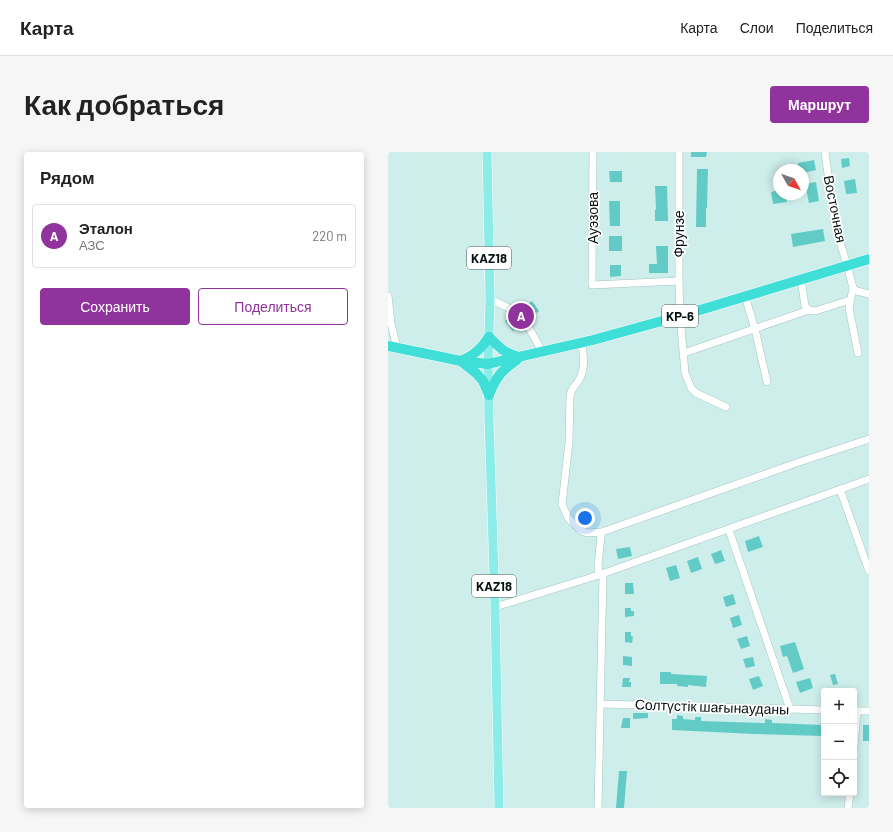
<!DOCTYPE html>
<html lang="ru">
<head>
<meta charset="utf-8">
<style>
  body { margin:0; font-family:Barlow,sans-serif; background:#f6f6f6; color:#222 }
  .controls { position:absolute; right:12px; bottom:12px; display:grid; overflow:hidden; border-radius:4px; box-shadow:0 2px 10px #0003 }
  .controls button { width:36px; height:36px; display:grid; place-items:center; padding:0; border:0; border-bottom:1px solid #e0e0e0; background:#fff; color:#222; font:20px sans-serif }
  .compass { position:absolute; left:385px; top:12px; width:36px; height:36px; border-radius:50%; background:#fff; box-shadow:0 2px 10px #0003; rotate:130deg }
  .you { position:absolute; left:197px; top:366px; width:14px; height:14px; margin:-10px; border:3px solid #fff; border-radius:50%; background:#1a73e8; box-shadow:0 0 0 6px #1a73e833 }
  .badge { display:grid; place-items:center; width:26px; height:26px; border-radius:50%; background:#91339c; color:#fff; font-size:13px; font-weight:700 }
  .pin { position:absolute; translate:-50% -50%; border:2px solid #fff; box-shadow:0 1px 4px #0006 }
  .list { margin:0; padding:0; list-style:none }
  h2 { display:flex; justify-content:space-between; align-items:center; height:52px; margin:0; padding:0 16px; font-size:17px }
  h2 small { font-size:13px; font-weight:400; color:#767676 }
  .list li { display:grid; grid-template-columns:26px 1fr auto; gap:12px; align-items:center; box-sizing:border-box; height:64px; margin:0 8px 8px; padding:0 8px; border:1px solid #e0e0e0; border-radius:4px }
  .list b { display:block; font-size:15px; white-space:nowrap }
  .list p { margin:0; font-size:13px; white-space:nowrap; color:#767676 }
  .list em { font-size:13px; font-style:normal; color:#767676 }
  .actions { display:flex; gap:8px; padding:12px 16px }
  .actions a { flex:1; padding:9px 0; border:1px solid #91339c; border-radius:4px; text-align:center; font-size:14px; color:#91339c }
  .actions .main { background:#91339c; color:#fff }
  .icon { flex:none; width:22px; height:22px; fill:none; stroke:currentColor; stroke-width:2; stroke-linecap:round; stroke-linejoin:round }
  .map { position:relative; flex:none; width:481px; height:656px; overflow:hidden; border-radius:4px }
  header { display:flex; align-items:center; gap:24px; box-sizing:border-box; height:56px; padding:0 20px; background:#fff; border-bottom:1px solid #e0e0e0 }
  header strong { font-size:19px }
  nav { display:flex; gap:22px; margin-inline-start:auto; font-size:14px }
  .intro { display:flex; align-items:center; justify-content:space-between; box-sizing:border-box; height:96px; padding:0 24px }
  h1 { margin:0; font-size:28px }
  .button { padding:10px 18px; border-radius:4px; background:#91339c; color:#fff; font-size:14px; font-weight:700 }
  main { display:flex; gap:24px; padding:0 24px }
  aside { flex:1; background:#fff; border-radius:4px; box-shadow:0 2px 10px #0003 }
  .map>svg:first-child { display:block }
</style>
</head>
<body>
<header>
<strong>Карта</strong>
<nav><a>Карта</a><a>Слои</a><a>Поделиться</a></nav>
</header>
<div class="intro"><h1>Как добраться</h1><a class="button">Маршрут</a></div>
<main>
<aside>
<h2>Рядом<small></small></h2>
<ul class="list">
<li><span class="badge">A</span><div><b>Эталон</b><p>АЗС</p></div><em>220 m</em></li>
</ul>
<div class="actions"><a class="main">Сохранить</a><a>Поделиться</a></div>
</aside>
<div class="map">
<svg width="481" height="656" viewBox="0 0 481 656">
  <rect width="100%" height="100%" fill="#ceeeeb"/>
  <g fill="#62cbc6">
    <path d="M303,0h16l-1,5h-15z"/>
    <path d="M461,6l1,8 -8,2 -1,-9z"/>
    <path d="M426,8l2,10 -13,3v-3h-4l-1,-7z"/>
    <path d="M309,17h11l-1,39h-1v19h-10z"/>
    <path d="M221,19h13v11h-12z"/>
    <path d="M467,27l2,14 -11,1 -2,-13z"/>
    <path d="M428,30l3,19 -10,2 -4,-19z"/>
    <path d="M267,34h12l1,35h-13v-11l1,-1z"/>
    <path d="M391,38v4h6l2,8 -14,2 -2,-12z"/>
    <path d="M221,49h11v25h-10z"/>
    <path d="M435,77l2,12 -32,6 -2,-13z"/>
    <rect x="221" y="84" width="13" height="15"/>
    <path d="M268,94h12v27h-19v-9h8z"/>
    <path d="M222,113h11v11l-11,1z"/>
    <path d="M144,149l7,10 -10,7 -4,-2 -3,1 -2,4 1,3 -8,7 -8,-10 8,-6 4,2 3,-1 2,-4 -1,-3z"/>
    <path d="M371,384l4,11 -15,5 -3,-11z"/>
    <path d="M242,395l2,9 -14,3 -2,-10z"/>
    <path d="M333,398l4,11 -10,3 -4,-10z"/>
    <path d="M310,405l4,12 -11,4 -4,-12z"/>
    <path d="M288,413l4,13 -10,3 -4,-13z"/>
    <path d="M237,431h8l1,11h-9z"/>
    <path d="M345,442l3,10 -10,3 -3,-10z"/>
    <path d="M237,456h6v3h3v5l-9,1z"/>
    <path d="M351,463l3,10 -9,3 -3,-10z"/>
    <path d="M237,480h6v4l2,1 -1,6 -7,-1z"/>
    <path d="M359,484l3,10 -9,3 -4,-10z"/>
    <path d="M407,490l9,27 -11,4 -6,-17 -4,1 -3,-11z"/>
    <path d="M235,504l9,1v9l-9,-1z"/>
    <path d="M365,505l2,9 -9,2 -3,-9z"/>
    <path d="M272,520h11v2l36,2 -1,11 -18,-2v2l-11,-1v-2h-17z"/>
    <path d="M447,522l3,10 -5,1 -3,-10z"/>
    <path d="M371,524l4,10 -10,4 -4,-11z"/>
    <path d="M235,526h7l-1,4h2v5h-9z"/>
    <path d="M422,526l3,10 -13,5 -4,-11z"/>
    <path d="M245,561h15v5l-15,1z"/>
    <path d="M289,563l6,1v3l12,1v-3h6v4l60,2h4v-4l7,1v3l52,2 -1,11 -69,-2 -82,-4v-11h5z"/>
    <path d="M235,566h7v10h-9z"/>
    <rect x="475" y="573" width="6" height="16"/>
    <path d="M231,619h8l-3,37h-8z"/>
  </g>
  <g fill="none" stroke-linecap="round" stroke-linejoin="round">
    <path stroke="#b0cdca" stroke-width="7" stroke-dasharray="7 3.5" stroke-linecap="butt" d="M129,160l8,9"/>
    <g stroke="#a5c4c2" stroke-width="8">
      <g id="minor">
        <path d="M205,0l-1,133 87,-4"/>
        <path d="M291,0v129l1,35 5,57 6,15 5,5 30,14"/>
        <path d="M437,0l10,73 12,40 6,23 -4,20 9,45"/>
        <path d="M413,127l4,27 4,4 6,1 35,-11"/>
        <path d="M465,136l4,3 12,3"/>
        <path d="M0,144l3,27 6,25"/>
        <path d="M357,144l10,33 12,53"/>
        <path d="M102,147l27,13"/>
        <path d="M137,169l17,30"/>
        <path d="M194,190c1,13 4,26 -3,38 -4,7 -7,6 -9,16l-1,46 -7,62 6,14 12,12 7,3 15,-1"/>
        <path d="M296,201l125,-43"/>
        <path d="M452,337l29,82"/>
        <path d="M341,378l61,179"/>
        <path d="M211,423l-1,-9 3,-31 1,-3 200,-71 67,-22"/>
        <path d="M107,455l104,-32 270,-96"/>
        <path d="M212,552l224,6"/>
        <path d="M466,559h15"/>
        <path d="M466,595l3,-36"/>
        <path d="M210,656l5,-234"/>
        <path d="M460,656l2,-15"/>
      </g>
    </g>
    <g stroke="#fff" stroke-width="10">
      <path id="major" d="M99,0l3,147 -2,65 1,54 6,189 4,201"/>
    </g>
    <g stroke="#fff" stroke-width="11">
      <g id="highway">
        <path d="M0,194l73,15 27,3 105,-24 87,-24 189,-57"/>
        <path d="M101,243l-6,-14 -7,-8 -15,-12c13,-6 20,-12 28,-24 11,11 15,16 30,20"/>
        <path d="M101,243c7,-18 12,-24 28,-35"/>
      </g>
    </g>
    <use href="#minor" stroke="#fff" stroke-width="7"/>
    <use href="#major" stroke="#8cece8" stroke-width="9"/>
    <use href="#highway" stroke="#3fdfd8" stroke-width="10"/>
  </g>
  <g text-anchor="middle" stroke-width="3.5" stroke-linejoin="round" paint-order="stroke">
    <g fill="#fff" stroke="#515858" stroke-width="1">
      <rect x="79" y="95" width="44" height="22" rx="3"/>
      <rect x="274" y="153" width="36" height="22" rx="3"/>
      <rect x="84" y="423" width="44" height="22" rx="3"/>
    </g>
    <g font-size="13" font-weight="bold" fill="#061111">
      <text x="101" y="111">KAZ18</text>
      <text x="292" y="169">KP-6</text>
      <text x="106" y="439">KAZ18</text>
    </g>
    <g font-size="14" fill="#061111" stroke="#fff">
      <text transform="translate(447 57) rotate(79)" y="5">Восточная</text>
      <text transform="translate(205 66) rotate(-90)" y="5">Ауэзова</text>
      <text transform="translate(291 82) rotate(-90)" y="5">Фрунзе</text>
      <text transform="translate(324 555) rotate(2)" y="5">Солтүстік шағынауданы</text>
    </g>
  </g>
</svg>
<div class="controls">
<button>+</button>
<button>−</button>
<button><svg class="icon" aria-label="locate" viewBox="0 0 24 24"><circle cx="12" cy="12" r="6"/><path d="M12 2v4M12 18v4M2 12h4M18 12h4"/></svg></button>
</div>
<svg class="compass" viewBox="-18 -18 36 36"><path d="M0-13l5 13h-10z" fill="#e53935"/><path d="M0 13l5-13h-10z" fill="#767676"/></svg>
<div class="you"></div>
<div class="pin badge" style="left:133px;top:164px">A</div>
</div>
</main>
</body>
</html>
